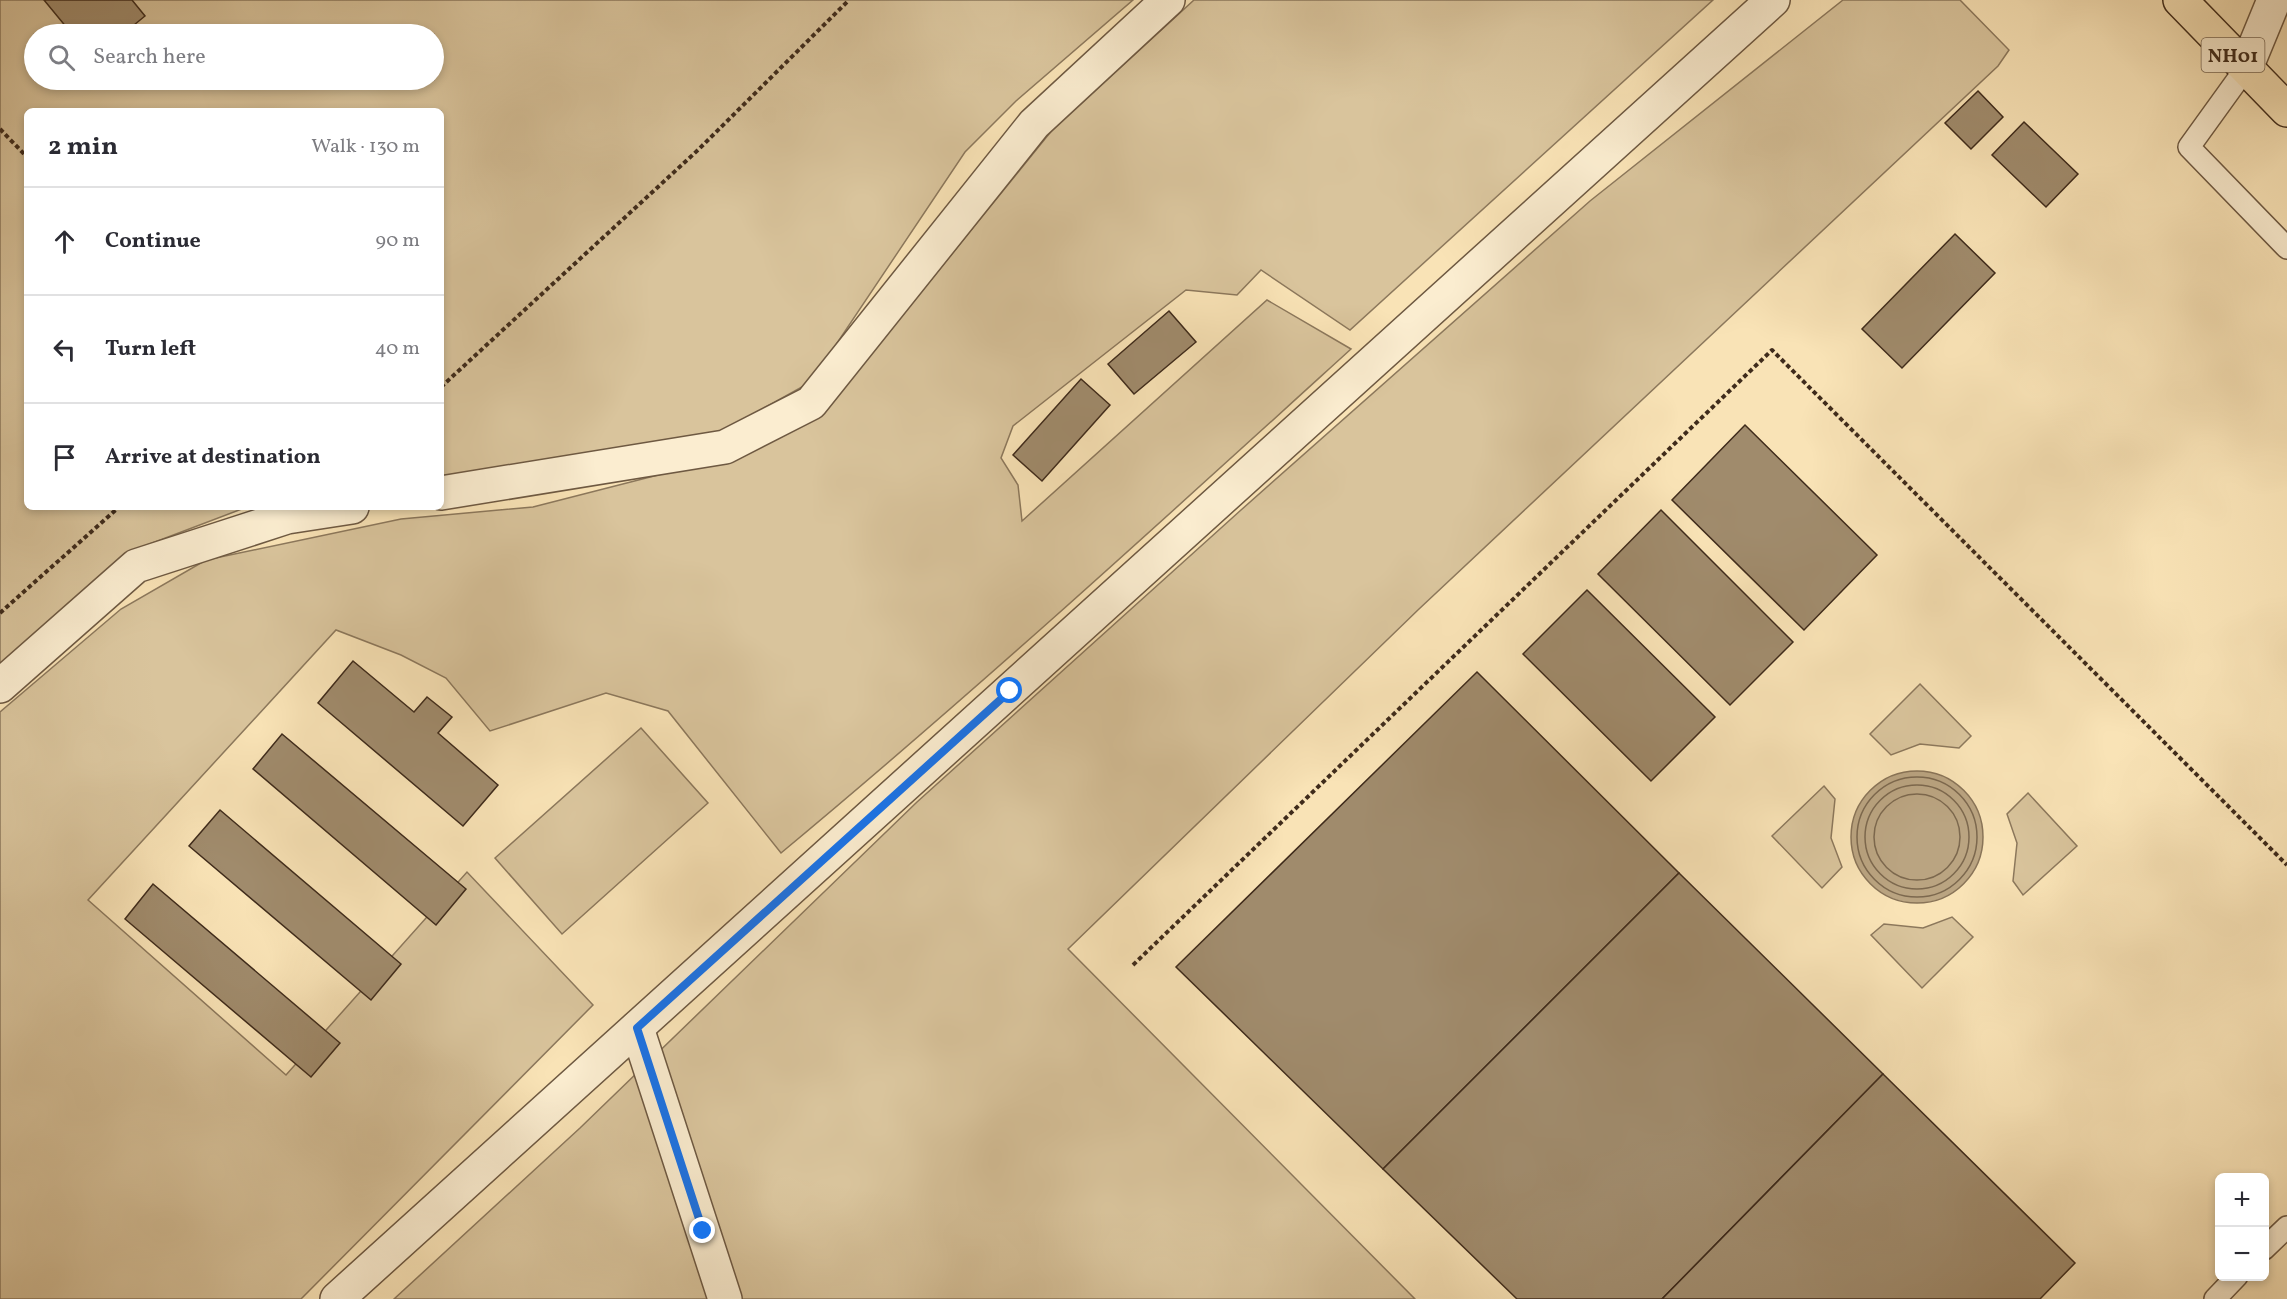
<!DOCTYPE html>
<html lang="en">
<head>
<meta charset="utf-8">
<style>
  body { margin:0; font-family:Vollkorn,serif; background:#f7f7f7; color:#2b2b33 }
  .controls { position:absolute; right:18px; bottom:18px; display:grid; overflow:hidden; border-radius:9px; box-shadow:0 3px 9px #0003 }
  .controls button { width:54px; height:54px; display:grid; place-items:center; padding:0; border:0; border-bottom:2px solid #e1e1e2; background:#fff; color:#2b2b33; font:30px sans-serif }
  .stop { position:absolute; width:18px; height:18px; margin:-14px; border:4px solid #1a73e8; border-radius:50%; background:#fff }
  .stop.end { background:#1a73e8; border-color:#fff; box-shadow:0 2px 6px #0008 }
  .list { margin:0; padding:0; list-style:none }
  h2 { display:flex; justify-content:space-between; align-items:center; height:78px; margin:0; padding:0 24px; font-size:26px }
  h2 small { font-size:20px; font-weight:400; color:#7c7c81 }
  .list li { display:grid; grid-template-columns:39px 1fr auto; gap:18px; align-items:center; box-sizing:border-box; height:108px; padding:0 24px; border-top:2px solid #e1e1e2 }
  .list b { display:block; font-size:22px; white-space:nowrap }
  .list em { font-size:20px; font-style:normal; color:#7c7c81 }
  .icon { flex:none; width:33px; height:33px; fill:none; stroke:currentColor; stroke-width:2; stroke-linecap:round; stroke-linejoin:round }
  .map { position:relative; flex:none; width:2287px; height:1299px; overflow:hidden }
  .search { position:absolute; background:#fff; box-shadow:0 3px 9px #0003; left:24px; top:24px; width:420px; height:66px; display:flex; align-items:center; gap:15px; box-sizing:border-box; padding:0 21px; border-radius:33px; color:#7c7c81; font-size:22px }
  .panel { position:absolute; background:#fff; box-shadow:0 3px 9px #0003; left:24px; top:108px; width:420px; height:402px; border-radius:9px }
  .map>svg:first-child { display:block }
</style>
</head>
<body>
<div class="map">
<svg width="2287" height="1299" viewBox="0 0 2287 1299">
  <rect width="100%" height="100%" fill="#f9e3b6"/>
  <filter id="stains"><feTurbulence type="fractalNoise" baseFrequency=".00333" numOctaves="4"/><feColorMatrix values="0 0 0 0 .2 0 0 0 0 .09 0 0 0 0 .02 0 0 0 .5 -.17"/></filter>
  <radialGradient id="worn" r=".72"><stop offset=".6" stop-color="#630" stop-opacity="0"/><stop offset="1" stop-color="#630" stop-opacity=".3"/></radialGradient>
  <g fill="#d9c49c" stroke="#8c785c" stroke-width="1.5" fill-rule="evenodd">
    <path d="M0,0h1133l-117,101 -51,51 -154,230 -94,52 -276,46v-369h-414v396h220l-113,43 -134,117zM34,34h400v46h-400z"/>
    <path d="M1194,0h519l-363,330 -89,-60 -24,25 -51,-5 -173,136 -12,32 17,27 4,36 245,-221 84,49c-188,171 -375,342 -570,504l-113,-142 -62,-18 -116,38 -44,-53 -45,-23 -65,-25 -248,270 198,175 181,-203 126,133 -292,294h-301v-587l121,-103 85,-49 195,-41 132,-12 203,-52 87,-42 230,-284z"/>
    <path d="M1843,0h117l49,50 -11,16 -579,543 -351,340 347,350h-1021l186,-171 337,-326 324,-292 349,-309z"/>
    <path d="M1920,684l51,52 -12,12 -39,-4 -29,11 -21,-21z"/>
    <path d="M641,728l67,75 -146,131 -67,-76z"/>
    <path d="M1824,786l11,13 -4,39 11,29 -20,21 -50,-52z"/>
    <path d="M2028,793l49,53 -54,49 -10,-14 4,-38 -10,-29z"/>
    <path d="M1952,917l21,20 -51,51 -51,-53 13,-11 39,4z"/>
  </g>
  <circle fill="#baa481" stroke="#897458" stroke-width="1.5" cx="1917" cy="837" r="66"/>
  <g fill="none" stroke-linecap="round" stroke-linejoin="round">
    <g stroke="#7c684e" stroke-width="1.5">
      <circle cx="1917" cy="837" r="60"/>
      <circle cx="1917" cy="837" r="52"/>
      <circle cx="1917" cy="837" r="43"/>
    </g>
  </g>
  <g fill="#a08b6c" stroke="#3f2b1b" stroke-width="1.5">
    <path d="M44,0h88l13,16 -22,18h-51z"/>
    <path d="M1978,91l25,26 -32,32 -26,-26z"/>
    <path d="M2024,122l54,52 -32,33 -54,-52z"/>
    <path d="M1955,234l40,39 -93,95 -40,-39z"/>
    <path d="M1169,311l27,31 -62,52 -26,-30z"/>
    <path d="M1081,379l29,26 -68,76 -29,-26z"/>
    <path d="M1745,425l132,130 -73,75 -132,-130z"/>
    <path d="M1661,510l132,132 -63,63 -132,-131z"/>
    <path d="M1587,590l128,127 -64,64 -128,-127z"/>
    <path d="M353,661l61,51 13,-15 25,20 -14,16 60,52 -35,41 -145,-123z"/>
    <path d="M1477,672l202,201 -296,296 -207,-202z"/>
    <path d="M282,734l184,155 -30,36 -183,-156z"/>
    <path d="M220,810l181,154 -30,36 -182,-154z"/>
    <path d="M1679,873l204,201 -221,225h-145l-134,-130z"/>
    <path d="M153,884l187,159 -29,34 -186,-158z"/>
    <path d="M1883,1074l192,189 -35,36h-378z"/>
  </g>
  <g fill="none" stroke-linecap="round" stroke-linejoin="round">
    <g stroke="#6e5942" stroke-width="24">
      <g id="lane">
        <path d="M2246,68l-57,79 98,101"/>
        <path d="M2264,1249l23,-22"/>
        <path d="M2215,1299l22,-23"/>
      </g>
    </g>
    <g stroke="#6e5942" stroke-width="36">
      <g id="street">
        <path d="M2246,68l28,-68"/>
        <path d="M441,493l284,-46 86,-44 223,-279 134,-124"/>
        <path d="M0,686l136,-120 151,-49 65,-10"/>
        <path d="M637,1028l88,271"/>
        <path d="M337,1299l1436,-1299"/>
      </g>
    </g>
    <g stroke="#3f2b1b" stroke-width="36">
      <path id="highway" d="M2180,0l107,110"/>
    </g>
    <g stroke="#3f2b1b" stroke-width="4" stroke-dasharray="4.5 3" stroke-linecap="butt">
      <path d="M0,129l27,28"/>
      <path d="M441,387l257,-237 151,-150"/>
      <path d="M0,613l119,-106"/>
      <path d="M1133,965l639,-615 515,515"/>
    </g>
    <use href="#lane" stroke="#fbedd0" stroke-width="21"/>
    <use href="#street" stroke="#fbedd0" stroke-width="33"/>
    <use href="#highway" stroke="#f9e3b6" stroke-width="33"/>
  </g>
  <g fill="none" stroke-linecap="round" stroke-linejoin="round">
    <path stroke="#1a73e8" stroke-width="8" d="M703,1231l-66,-203 373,-337"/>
  </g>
  <g text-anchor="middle" stroke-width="5" stroke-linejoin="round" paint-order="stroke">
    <rect fill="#fbedd0" stroke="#776551" stroke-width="1.5" x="2201.5" y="38" width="63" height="34" rx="4.5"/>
    <g font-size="20" font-weight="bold" fill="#3f2b1b">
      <text x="2233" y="62">NH01</text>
    </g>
  </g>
  <rect width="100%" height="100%" filter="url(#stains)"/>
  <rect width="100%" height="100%" fill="url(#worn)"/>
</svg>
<div class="controls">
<button>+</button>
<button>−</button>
</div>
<div class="stop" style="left:1010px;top:691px"></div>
<div class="stop end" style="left:703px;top:1231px"></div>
<div class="search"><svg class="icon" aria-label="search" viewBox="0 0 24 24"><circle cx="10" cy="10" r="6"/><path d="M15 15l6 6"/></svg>Search here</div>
<section class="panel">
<h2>2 min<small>Walk · 130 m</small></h2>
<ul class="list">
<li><svg class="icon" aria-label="ahead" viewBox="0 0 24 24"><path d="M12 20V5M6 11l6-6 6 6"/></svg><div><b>Continue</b></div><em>90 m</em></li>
<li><svg class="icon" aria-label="left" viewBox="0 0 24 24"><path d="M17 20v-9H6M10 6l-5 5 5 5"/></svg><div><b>Turn left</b></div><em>40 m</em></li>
<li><svg class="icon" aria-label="arrive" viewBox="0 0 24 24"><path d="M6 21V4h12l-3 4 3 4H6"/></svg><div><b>Arrive at destination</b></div></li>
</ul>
</section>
</div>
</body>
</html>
